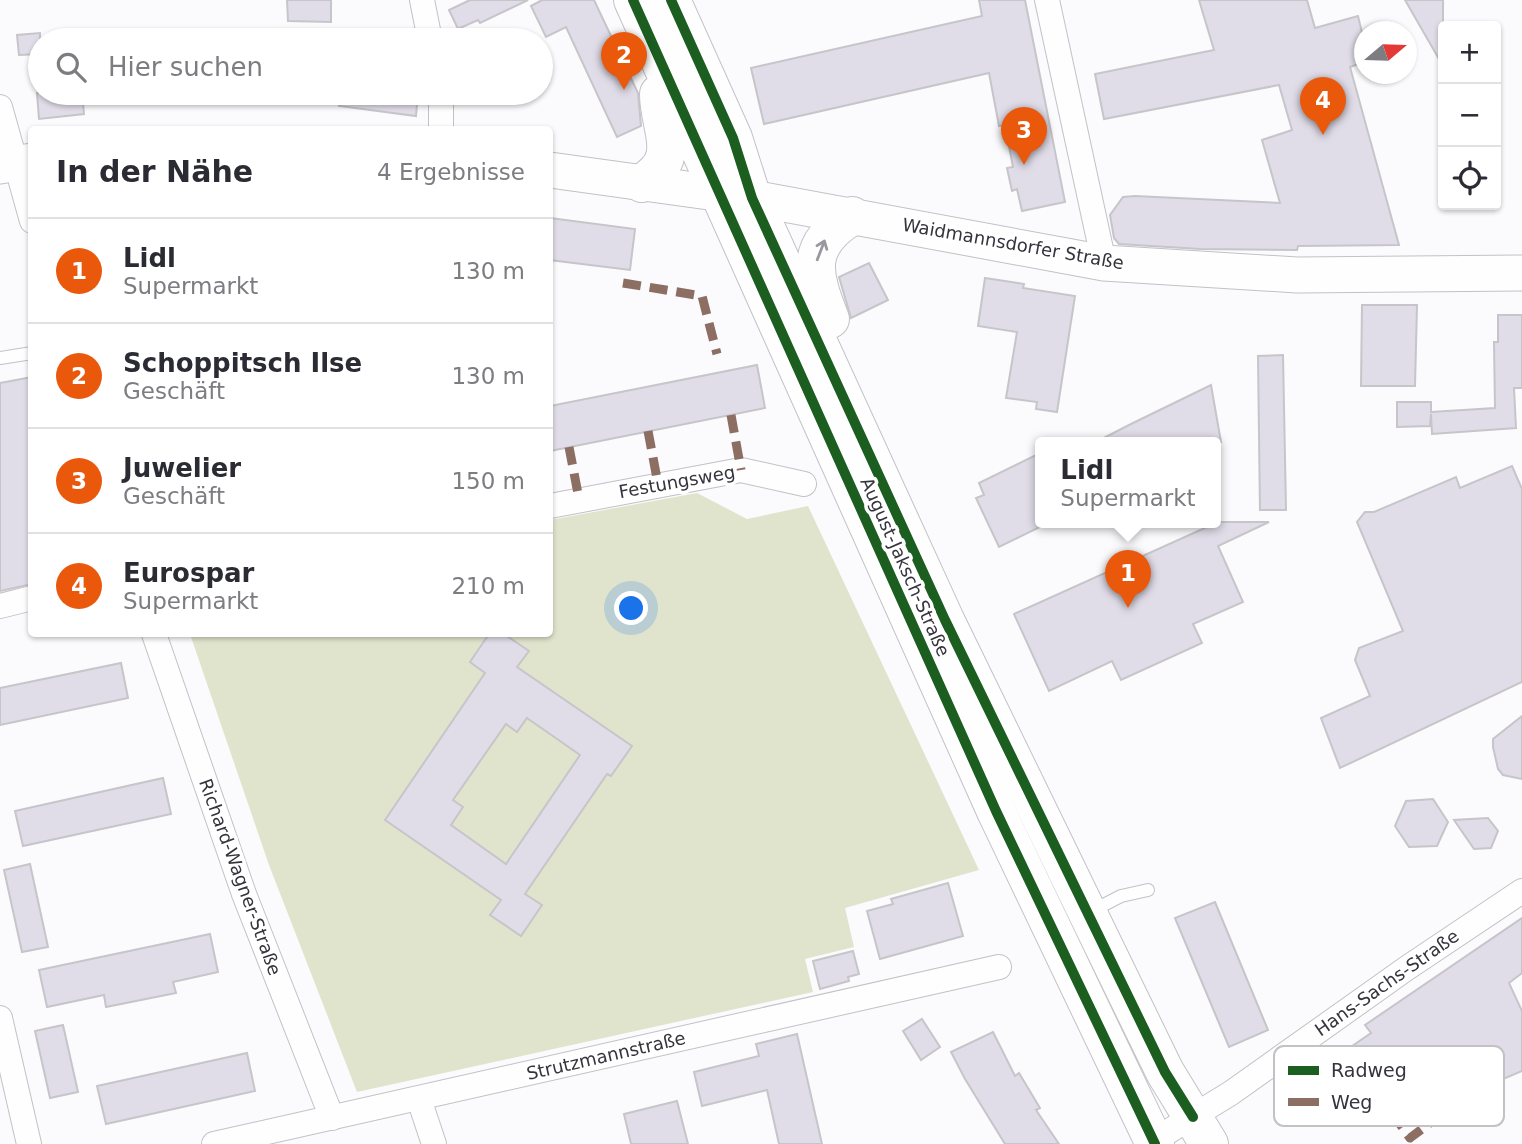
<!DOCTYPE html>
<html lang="de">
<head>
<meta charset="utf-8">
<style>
  body { margin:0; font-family:"DejaVu Sans",sans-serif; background:#f2f2f3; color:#2b2b33 }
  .controls { position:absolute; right:21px; top:21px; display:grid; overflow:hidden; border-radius:7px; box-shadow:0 2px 5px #0004 }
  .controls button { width:63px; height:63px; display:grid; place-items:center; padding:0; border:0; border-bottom:2px solid #e1e1e2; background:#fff; color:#2b2b33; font:35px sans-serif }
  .compass { position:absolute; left:1354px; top:21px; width:63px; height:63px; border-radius:50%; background:#fff; box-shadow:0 2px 5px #0004; rotate:71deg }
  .you { position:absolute; left:632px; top:609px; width:24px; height:24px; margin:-18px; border:5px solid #fff; border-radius:50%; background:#1a73e8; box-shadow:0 0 0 10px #1a73e833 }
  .badge { display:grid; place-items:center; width:46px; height:46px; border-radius:50%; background:#ea580c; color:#fff; font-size:23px; font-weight:700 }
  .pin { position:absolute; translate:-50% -58px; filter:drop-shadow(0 2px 4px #0008) }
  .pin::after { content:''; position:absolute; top:37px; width:24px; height:21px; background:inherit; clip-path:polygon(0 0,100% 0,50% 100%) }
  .popup { position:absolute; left:1035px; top:437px; width:186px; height:91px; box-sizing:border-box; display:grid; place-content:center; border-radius:7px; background:#fff; filter:drop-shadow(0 2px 5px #0005); font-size:23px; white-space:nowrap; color:#7c7c81 }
  .popup b { font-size:26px; color:#2b2b33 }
  .popup::after { content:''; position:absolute; left:50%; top:100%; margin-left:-14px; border:14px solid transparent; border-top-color:#fff }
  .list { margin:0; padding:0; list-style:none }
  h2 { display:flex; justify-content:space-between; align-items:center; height:91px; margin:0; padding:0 28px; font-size:30px }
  h2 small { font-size:23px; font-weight:400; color:#7c7c81 }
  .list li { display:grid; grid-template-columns:46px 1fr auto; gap:21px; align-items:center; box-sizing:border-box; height:105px; padding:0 28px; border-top:2px solid #e1e1e2 }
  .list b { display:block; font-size:26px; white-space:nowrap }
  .list p { margin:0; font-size:23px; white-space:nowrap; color:#7c7c81 }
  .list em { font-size:23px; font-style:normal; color:#7c7c81 }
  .icon { flex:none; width:38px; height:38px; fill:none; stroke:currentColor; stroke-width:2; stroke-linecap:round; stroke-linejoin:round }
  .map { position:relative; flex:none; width:1522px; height:1144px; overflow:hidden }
  .search { position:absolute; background:#fff; box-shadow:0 2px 5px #0004; left:28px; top:28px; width:525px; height:77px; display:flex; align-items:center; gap:18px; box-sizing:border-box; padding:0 24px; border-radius:38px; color:#7c7c81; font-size:26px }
  .panel { position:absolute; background:#fff; box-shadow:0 2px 5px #0004; left:28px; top:126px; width:525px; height:511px; border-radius:7px }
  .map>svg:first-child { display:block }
</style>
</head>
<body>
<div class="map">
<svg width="1522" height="1144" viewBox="0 0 1522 1144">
  <rect width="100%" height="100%" fill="#fbfafc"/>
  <path fill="#e1e4cd" d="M697,493l50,26 61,-13 171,364 -134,38 9,39 -49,12 8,33 -456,100 -88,-227 -79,-231h360v-114z"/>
  <g fill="#e0dde9" stroke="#c6c5c9" stroke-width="2" fill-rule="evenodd">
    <path d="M287,0h44v22l-43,-1z"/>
    <path d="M470,0h58l-48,23 -2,-3 -20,9 -9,-19z"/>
    <path d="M542,0h52l44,93 3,33 -24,11 -51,-110 -20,10 -15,-31z"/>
    <path d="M979,0h46l40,202 -43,9 -5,-22 -5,2 -5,-23 6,-1 -8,-42 -6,1 -10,-53 -225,51 -13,-56 231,-52z"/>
    <path d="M1199,0h108l8,28 43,-12 6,25v21l-14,5 49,178 -101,1 -1,4 -97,-1 -81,-5 -5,-6 -4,-23 13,-18 12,-1 145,7 -18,-63 30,-10 -13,-45 -175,34 -9,-45 119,-24z"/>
    <path d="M1405,0h38v66z"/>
    <path d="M40,33v21l-21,1 -2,-20z"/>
    <path d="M37,93h45l2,21 -45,5z"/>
    <path d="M340,93h78l-2,23 -77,-10z"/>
    <path d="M550,218l85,11 -5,41 -80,-10z"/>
    <path d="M869,263l19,37 -37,18 -12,-41z"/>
    <path d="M985,278l39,6 -1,4 52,8 -18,116 -21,-3 1,-7 -31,-4 11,-66 -39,-6z"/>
    <path d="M1362,305h55l-2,81h-54z"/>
    <path d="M1498,315h24v73h-8l2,40 -84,6 -1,-20 -1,12 -33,1v-25h34v10l64,-4 -1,-66h4z"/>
    <path d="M1283,355l3,155h-26l-2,-154z"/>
    <path d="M757,365l8,43 -215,43v-45z"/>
    <path d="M32,377v207l-32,7v-208z"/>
    <path d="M1211,385l10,57h-125l35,-18z"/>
    <path d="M1040,453v74l-41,20 -23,-49 8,-3 -5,-12z"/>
    <path d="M1512,466l10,23v193l-182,86 -19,-50 49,-22 -15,-36 4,-12 44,-17 -46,-109 8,-10h9l82,-35 4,11z"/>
    <path d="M1218,522h51l-51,24 25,56 -50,22 9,19 -81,37 -9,-19 -63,30 -35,-77z"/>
    <path d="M489,634h15l25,17 -12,16 115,79 -21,30 -4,-2 -82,120 17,11 -21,31 -31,-21 11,-15 -116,-80 100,-147 -15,-11zM527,718l53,37 -74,109 -55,-39 12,-18 -10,-7 53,-76 11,8z"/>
    <path d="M121,663l7,35 -128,27v-37z"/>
    <path d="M1522,716v63l-19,-4 -5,-6 -5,-22v-8z"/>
    <path d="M163,778l8,36 -148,32 -8,-35z"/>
    <path d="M1433,799l15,23 -11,24 -28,1 -14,-21 11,-25z"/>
    <path d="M1488,818l10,13 -7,17 -17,1 -20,-29z"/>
    <path d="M30,864l18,83 -26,5 -18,-82z"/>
    <path d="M948,883l15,53 -83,23 -13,-48 26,-7 -2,-5z"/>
    <path d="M1215,902l53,128 -39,17 -54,-129z"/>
    <path d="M1522,918v55l-13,10 13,28v60l-40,17 5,12 -18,8 -12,-27 -42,31 -24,-50 -83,57 -20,-29 83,-57 -6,-8z"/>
    <path d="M210,934l8,38 -45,10 3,11 -70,14 -2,-12 -57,12 -8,-37z"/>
    <path d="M853,951l6,23 -11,3 1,4 -29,8 -7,-28z"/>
    <path d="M922,1019l18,28 -19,13 -18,-29z"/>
    <path d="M63,1025l15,67 -28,6 -15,-67z"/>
    <path d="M993,1032l22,44 4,-3 21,35 -4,2 23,34h-54l-40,-65 -14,-27z"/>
    <path d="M797,1034l25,110h-43l-12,-54 -65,16 -8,-34 65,-16 -3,-12z"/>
    <path d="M247,1053l8,38 -149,33 -9,-38z"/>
    <path d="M677,1101l11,43h-57l-7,-30z"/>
  </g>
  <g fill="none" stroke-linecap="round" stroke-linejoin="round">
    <g stroke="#c2c1c6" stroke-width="14">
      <g id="lane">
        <path d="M0,358l32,-5"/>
        <path d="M1090,912l31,-16 27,-6"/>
      </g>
    </g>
    <g stroke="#c2c1c6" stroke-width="26">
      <g id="street">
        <path d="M422,0l8,40"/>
        <path d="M1047,0l57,263"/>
        <path d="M441,93v37"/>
        <path d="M0,107l32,114"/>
        <path d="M550,506l191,-36 63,14"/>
        <path d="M0,606l32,-8"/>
        <path d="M154,634l90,260 88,224"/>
        <path d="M0,1018l29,126"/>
        <path d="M419,1099l15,45"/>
        <path d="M214,1144l785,-177"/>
        <path d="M1148,1144l83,-51 176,-125 115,-77"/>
      </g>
    </g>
    <g stroke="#c2c1c6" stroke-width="37">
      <g id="secondary">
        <path d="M0,166l32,-5"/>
        <path d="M550,170l202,28 352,65 193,12 225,-2"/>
      </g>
    </g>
    <g stroke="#c2c1c6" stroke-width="40">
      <g id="primary">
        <path d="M633,0l363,811 159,333"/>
        <path d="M671,0l62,138 19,60 193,422 220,452 44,72"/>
        <path d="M642,183c42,-25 17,-53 17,-89"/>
        <path d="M830,319c-18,-45 -26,-74 22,-103"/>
      </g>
    </g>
    <use href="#lane" stroke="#fefeff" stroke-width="12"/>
    <use href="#street" stroke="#fefeff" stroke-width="24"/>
    <use href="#secondary" stroke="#fefeff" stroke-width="35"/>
    <use href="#primary" stroke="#fefeff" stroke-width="38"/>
    <g stroke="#8d6e63" stroke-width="9" stroke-dasharray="18 9" stroke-linecap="butt">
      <path d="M623,283l79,13 15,58"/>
      <path d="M731,415l10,55"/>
      <path d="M648,431l10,53"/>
      <path d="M569,447l10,52"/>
      <path d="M1376,1091l34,47 48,-36"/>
    </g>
    <g stroke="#fff" stroke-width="15">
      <g id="cycleway">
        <path d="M633,0l363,811 159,333"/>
        <path d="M671,0l62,138 19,60 193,422 220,452 28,45"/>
      </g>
    </g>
    <use href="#cycleway" stroke="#1b5e20" stroke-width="10"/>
  </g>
  <defs><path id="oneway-shaft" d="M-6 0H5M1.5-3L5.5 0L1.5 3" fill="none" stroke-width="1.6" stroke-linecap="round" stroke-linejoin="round" transform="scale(1.75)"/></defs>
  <use stroke="#9a989e" href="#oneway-shaft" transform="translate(821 250) rotate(-69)"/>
  <g text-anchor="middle" stroke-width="7" stroke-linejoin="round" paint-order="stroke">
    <g font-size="18" fill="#35333c" stroke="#fff">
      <text transform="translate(1013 244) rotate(10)" y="6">Waidmannsdorfer Straße</text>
      <text transform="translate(677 482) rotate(-10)" y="6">Festungsweg</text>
      <text transform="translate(905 567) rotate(66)" y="6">August-Jaksch-Straße</text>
      <text transform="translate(240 877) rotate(70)" y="6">Richard-Wagner-Straße</text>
      <text transform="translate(1387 983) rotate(-35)" y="6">Hans-Sachs-Straße</text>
      <text transform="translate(606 1056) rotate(-13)" y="6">Strutzmannstraße</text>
    </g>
  </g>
  <rect x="1274" y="1046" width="230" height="80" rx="10" fill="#fff" stroke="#c2c2c4" stroke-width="2"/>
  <rect x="1288" y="1066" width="31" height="9" fill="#1b5e20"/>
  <rect x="1288" y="1098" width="31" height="8" fill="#8d6e63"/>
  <g font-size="19" fill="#35333c">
    <text x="1331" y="1077">Radweg</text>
    <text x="1331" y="1109">Weg</text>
  </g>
</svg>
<div class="controls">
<button>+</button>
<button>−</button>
<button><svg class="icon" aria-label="locate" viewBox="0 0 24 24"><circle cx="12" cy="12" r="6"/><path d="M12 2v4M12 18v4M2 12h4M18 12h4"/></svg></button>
</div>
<svg class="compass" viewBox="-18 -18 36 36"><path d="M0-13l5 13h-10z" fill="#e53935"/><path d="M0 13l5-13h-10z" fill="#7c7c81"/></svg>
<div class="you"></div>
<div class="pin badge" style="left:1128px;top:608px">1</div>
<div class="popup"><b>Lidl</b>Supermarkt</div>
<div class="pin badge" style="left:624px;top:90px">2</div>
<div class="pin badge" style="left:1024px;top:165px">3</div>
<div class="pin badge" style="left:1323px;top:135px">4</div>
<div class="search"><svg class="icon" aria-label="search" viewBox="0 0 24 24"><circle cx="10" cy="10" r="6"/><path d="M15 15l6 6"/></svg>Hier suchen</div>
<section class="panel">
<h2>In der Nähe<small>4 Ergebnisse</small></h2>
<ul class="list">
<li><span class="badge">1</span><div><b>Lidl</b><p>Supermarkt</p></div><em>130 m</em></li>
<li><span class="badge">2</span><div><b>Schoppitsch Ilse</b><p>Geschäft</p></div><em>130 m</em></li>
<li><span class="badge">3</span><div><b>Juwelier</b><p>Geschäft</p></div><em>150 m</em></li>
<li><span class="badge">4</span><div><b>Eurospar</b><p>Supermarkt</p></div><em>210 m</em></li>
</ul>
</section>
</div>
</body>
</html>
